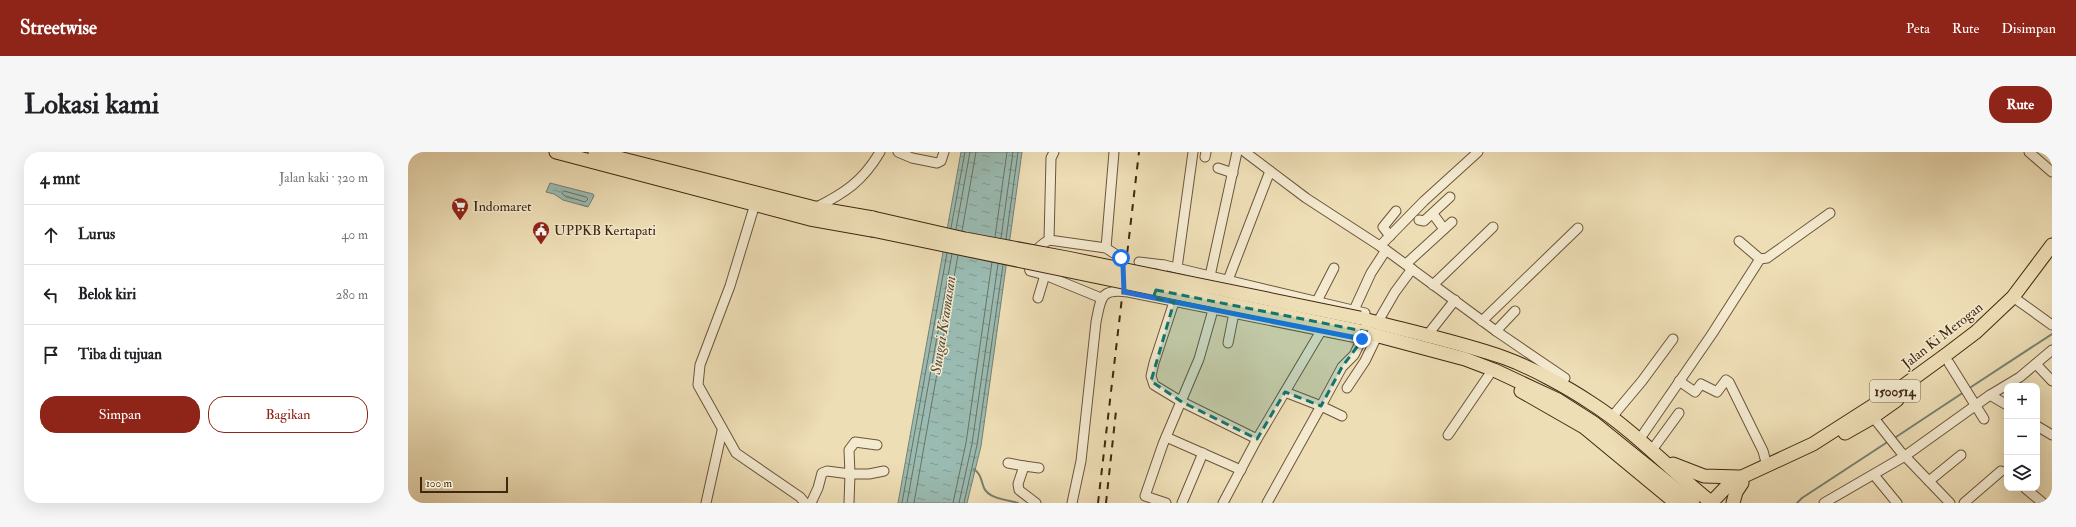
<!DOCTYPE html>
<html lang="id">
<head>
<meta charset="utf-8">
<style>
  body { margin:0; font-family:"IM FELL Double Pica",serif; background:#f6f6f6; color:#202124 }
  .controls { position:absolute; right:12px; bottom:12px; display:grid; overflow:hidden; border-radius:8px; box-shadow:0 4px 16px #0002 }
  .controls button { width:36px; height:36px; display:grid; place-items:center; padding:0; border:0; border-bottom:1px solid #e0e0e0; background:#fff; color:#202124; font:20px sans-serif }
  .scale { position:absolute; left:12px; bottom:10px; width:88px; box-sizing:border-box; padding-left:4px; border:2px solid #3f2710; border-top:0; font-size:11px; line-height:14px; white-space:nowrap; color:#3f2710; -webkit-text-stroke:3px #f4ead0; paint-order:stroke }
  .stop { position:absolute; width:12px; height:12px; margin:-9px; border:3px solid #1a73e8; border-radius:50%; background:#fff }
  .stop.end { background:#1a73e8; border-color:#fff; box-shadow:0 1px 4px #0008 }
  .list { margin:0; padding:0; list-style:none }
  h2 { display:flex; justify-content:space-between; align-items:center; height:52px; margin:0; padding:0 16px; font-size:17px }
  h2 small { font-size:13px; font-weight:400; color:#757577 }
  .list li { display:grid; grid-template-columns:26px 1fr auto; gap:12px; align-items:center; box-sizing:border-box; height:60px; padding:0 16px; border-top:1px solid #e0e0e0 }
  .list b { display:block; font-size:15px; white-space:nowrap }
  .list em { font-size:13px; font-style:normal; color:#757577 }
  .actions { display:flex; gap:8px; padding:12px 16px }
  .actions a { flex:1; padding:9px 0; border:1px solid #8f2418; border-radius:16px; text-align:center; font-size:14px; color:#8f2418 }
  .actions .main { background:#8f2418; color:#fff }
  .icon { flex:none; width:22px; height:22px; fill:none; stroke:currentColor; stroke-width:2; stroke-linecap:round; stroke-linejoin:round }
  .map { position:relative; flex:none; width:1644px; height:351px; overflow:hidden; border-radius:16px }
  header { display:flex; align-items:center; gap:24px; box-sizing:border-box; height:56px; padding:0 20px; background:#8f2418; color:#fff }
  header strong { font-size:19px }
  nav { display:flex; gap:22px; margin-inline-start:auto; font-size:14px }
  .intro { display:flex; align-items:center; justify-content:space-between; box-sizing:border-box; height:96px; padding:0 24px }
  h1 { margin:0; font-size:28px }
  .button { padding:10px 18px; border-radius:16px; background:#8f2418; color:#fff; font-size:14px; font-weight:700 }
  main { display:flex; gap:24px; padding:0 24px }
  aside { flex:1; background:#fff; border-radius:16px; box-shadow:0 4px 16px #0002 }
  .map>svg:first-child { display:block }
</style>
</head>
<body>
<header>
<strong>Streetwise</strong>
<nav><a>Peta</a><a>Rute</a><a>Disimpan</a></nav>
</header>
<div class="intro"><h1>Lokasi kami</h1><a class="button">Rute</a></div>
<main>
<aside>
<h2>4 mnt<small>Jalan kaki · 320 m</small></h2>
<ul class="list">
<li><svg class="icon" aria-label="ahead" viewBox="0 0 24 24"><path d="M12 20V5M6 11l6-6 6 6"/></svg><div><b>Lurus</b></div><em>40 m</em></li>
<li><svg class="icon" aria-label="left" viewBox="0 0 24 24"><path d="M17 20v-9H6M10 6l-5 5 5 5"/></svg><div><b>Belok kiri</b></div><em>280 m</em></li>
<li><svg class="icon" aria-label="arrive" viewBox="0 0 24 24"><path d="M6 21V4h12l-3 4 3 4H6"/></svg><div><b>Tiba di tujuan</b></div></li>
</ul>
<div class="actions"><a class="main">Simpan</a><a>Bagikan</a></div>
</aside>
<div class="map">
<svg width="1644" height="351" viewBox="0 0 1644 351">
  <defs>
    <pattern id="water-ripples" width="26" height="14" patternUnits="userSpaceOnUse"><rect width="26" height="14" fill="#9abbb2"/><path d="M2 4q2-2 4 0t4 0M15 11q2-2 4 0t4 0" fill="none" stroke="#7f988f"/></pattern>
  </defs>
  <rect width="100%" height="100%" fill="#eedeb6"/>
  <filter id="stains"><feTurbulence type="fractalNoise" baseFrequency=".005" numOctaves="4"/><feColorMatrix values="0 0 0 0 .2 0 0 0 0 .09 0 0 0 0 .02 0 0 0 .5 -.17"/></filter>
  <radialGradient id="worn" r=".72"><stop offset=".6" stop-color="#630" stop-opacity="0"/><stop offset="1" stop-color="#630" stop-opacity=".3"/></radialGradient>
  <g fill="url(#water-ripples)" stroke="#768071">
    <path d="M553,0h61l-41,294 -14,57h-69z"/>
    <path d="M142,31l43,11 1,2 -6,11 -25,-7 -9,-6 -8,-2z"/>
  </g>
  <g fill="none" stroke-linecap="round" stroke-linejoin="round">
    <g stroke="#6c7161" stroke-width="1">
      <path d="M156,39l22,6 2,2 -3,3 -20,-6 -3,-3z"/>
      <path d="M543,76l14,-76"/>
      <path d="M548,77l14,-77"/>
      <path d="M554,79l14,-79"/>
      <path d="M587,85l12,-85"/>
      <path d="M593,86l12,-86"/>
      <path d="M598,87l12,-87"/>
      <path d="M494,351l45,-250"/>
      <path d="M499,351l45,-249"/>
      <path d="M506,351l44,-248"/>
      <path d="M545,351l13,-60 26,-181"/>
      <path d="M551,351l13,-59 26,-180"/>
      <path d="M556,351l13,-58 26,-180"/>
    </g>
    <g stroke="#768071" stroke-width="2">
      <path d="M1560,237l84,-55"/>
      <path d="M1485,287l71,-47"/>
      <path d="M566,317c7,5 7,11 10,19 5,11 24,12 34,15"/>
      <path d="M1389,351l5,-5 87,-57"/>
    </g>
    <g stroke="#6b553a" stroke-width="11">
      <g id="minor">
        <path d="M490,0l14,6 25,5 4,-2 3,-9"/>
        <path d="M646,0l-3,6 -2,82 57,8 15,10 2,16"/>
        <path d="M837,0l61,46 80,52 110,81 69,47 -5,7"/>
        <path d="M1621,0l23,20"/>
        <path d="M797,5l1,-5"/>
        <path d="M810,16l15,5"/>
        <path d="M347,52l-25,82 -30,79 -2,20 38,68 64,44 5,6"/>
        <path d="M407,56c30,-15 48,-27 65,-56"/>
        <path d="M1025,62l11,15"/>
        <path d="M1011,68l5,1 26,-24"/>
        <path d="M982,84l-7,-9 13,-16"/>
        <path d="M641,88c-9,5 -24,18 -19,31l15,4 56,23"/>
        <path d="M1331,89l21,18"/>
        <path d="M972,94l44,-45 54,-49"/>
        <path d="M698,96l8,-96"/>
        <path d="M731,110l25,3"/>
        <path d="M998,112l46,-42"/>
        <path d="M769,116l16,-116"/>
        <path d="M802,124l27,-124"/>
        <path d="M820,128l42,-109"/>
        <path d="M751,129l5,-16 201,48"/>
        <path d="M1025,133l60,-58"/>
        <path d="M1605,145l39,28"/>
        <path d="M630,146l7,-23"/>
        <path d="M909,149l17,-33"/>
        <path d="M766,150l-20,61 -3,13 3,9 28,17 75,37"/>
        <path d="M946,158l17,-37 15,-23"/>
        <path d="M972,166l15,-26 17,-23"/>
        <path d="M1074,169l96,-93"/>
        <path d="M1088,179l19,-20"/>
        <path d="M1021,181l26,-33"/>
        <path d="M820,191l6,-30"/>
        <path d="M1541,211l35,56"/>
        <path d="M1628,212l16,17"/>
        <path d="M1271,229l16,11 6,-8 16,8 9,-12 3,2 34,69 4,15"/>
        <path d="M939,236l18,-27 13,-27"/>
        <path d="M877,240l36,14 21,-39 12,-12 8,-16"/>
        <path d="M1582,243l17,10"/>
        <path d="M1465,265l27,34 50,52"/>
        <path d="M1203,266l31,-37 31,-42"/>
        <path d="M1629,274l15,9"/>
        <path d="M1040,283l41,-60"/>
        <path d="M758,285l75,33"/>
        <path d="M1231,288l73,-106 48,-75 7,-1 63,-45"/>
        <path d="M1244,298l27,-37"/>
        <path d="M600,311l16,3"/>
        <path d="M1466,323l23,28"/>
        <path d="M1521,329l32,-26"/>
        <path d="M1618,337l17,14"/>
        <path d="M298,351l16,-72"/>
        <path d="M403,351l7,-15 4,-15 5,-2 23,3 -1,-24 6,-8 22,3"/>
        <path d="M441,351l1,-29h19l15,-3"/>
        <path d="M628,351l-17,-13 -1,-6 6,-18 15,2"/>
        <path d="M664,351l9,-42 15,-139c5,-24 4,-34 32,-30l234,47 6,-7"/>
        <path d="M758,351l-21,-7 18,-52 36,-85 14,-49"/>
        <path d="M774,351l21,-50"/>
        <path d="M815,351l34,-64 64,-108"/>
        <path d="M859,351l54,-97 21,10"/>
        <path d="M1416,351l81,-47 85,-61 30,-18 32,-27"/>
        <path d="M1556,351l37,-32"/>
      </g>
    </g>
    <g stroke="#3f2710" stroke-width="15">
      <g id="highway">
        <path d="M148,0l254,67 62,11"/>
        <path d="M187,0l220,56 58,10"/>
        <path d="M952,166c47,13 100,24 145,40 27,10 62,29 86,45 44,28 80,68 121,100"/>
        <path d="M952,179l105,28 29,11 64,30 36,23 99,80"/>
        <path d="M1113,239l63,36 92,76"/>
        <path d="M1437,281l28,-16 24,-17"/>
        <path d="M1265,312l31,12 35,1"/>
        <path d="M1303,351l20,-21 82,-38 86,-55 48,-35 29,-22 37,-35 39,-52"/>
        <path d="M1325,351l3,-11 6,-9"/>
      </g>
    </g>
    <use href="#minor" stroke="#f4ead0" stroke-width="9"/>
    <use href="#highway" stroke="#eedeb6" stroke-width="13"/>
    <g stroke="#3f2710" stroke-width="2" stroke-dasharray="7 7" stroke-linecap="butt">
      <path d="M690,351l41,-351"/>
      <path d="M698,351l10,-92"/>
    </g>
    <g stroke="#3f2710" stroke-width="15" stroke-linecap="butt">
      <g id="highway-bridge">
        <path d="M465,66l92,21 102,19 293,60"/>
        <path d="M464,78l488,101"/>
      </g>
    </g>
    <use href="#highway-bridge" stroke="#eedeb6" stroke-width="13"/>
  </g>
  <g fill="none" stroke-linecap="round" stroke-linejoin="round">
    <path stroke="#1a73e8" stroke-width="5" d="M713,106l2,7 1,27 238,47"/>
  </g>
  <path fill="#0f766e" fill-opacity="0.2" stroke="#0f766e" stroke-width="3" stroke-dasharray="8 5" stroke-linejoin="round" d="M748,138l212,42 -26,35 -21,39 -36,-14 -28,47 -75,-37 -31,-21 23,-79 -21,-4z"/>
  <defs>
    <g id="supermarket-pin" transform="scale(0.9)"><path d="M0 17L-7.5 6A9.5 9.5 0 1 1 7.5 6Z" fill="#8f2418" stroke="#f4ead0"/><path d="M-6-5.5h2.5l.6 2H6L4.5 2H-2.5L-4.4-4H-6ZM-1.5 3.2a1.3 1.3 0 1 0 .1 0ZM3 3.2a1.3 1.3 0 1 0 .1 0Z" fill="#fff"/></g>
    <g id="civic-pin" transform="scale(0.9)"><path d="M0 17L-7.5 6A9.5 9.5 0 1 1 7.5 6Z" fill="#8f2418" stroke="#f4ead0"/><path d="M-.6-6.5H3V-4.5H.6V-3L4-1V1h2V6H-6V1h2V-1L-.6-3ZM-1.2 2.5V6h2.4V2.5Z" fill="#fff"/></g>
  </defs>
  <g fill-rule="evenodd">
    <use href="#supermarket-pin" x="52" y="54"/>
    <use href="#civic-pin" x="133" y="78"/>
  </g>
  <g text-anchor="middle" stroke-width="3" stroke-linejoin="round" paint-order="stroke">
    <rect fill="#f4ead0" stroke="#75624a" stroke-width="1" x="1462" y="228" width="50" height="22" rx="3"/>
    <g font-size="13" font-weight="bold" fill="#3f2710">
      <text x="1487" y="244">1500514</text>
    </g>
    <g font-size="14" fill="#3f2710" stroke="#f4ead0" text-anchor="start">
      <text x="65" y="59">Indomaret</text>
      <text x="146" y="83">UPPKB Kertapati</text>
    </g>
    <g font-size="14" fill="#3f2710" stroke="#f4ead0">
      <text transform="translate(1534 183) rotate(-38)" y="5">Jalan Ki Merogan</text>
    </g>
    <g font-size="15" font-style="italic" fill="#564c38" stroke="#f4ead0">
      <text transform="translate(535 173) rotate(-81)" y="5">Sungai Kramasan</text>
    </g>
  </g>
  <rect width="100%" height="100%" filter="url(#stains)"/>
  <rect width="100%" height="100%" fill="url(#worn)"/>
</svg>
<div class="controls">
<button>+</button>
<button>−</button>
<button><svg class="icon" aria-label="layers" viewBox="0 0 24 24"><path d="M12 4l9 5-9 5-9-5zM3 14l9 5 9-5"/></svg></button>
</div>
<div class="scale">100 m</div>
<div class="stop" style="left:713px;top:106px"></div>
<div class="stop end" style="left:954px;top:187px"></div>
</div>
</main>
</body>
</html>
